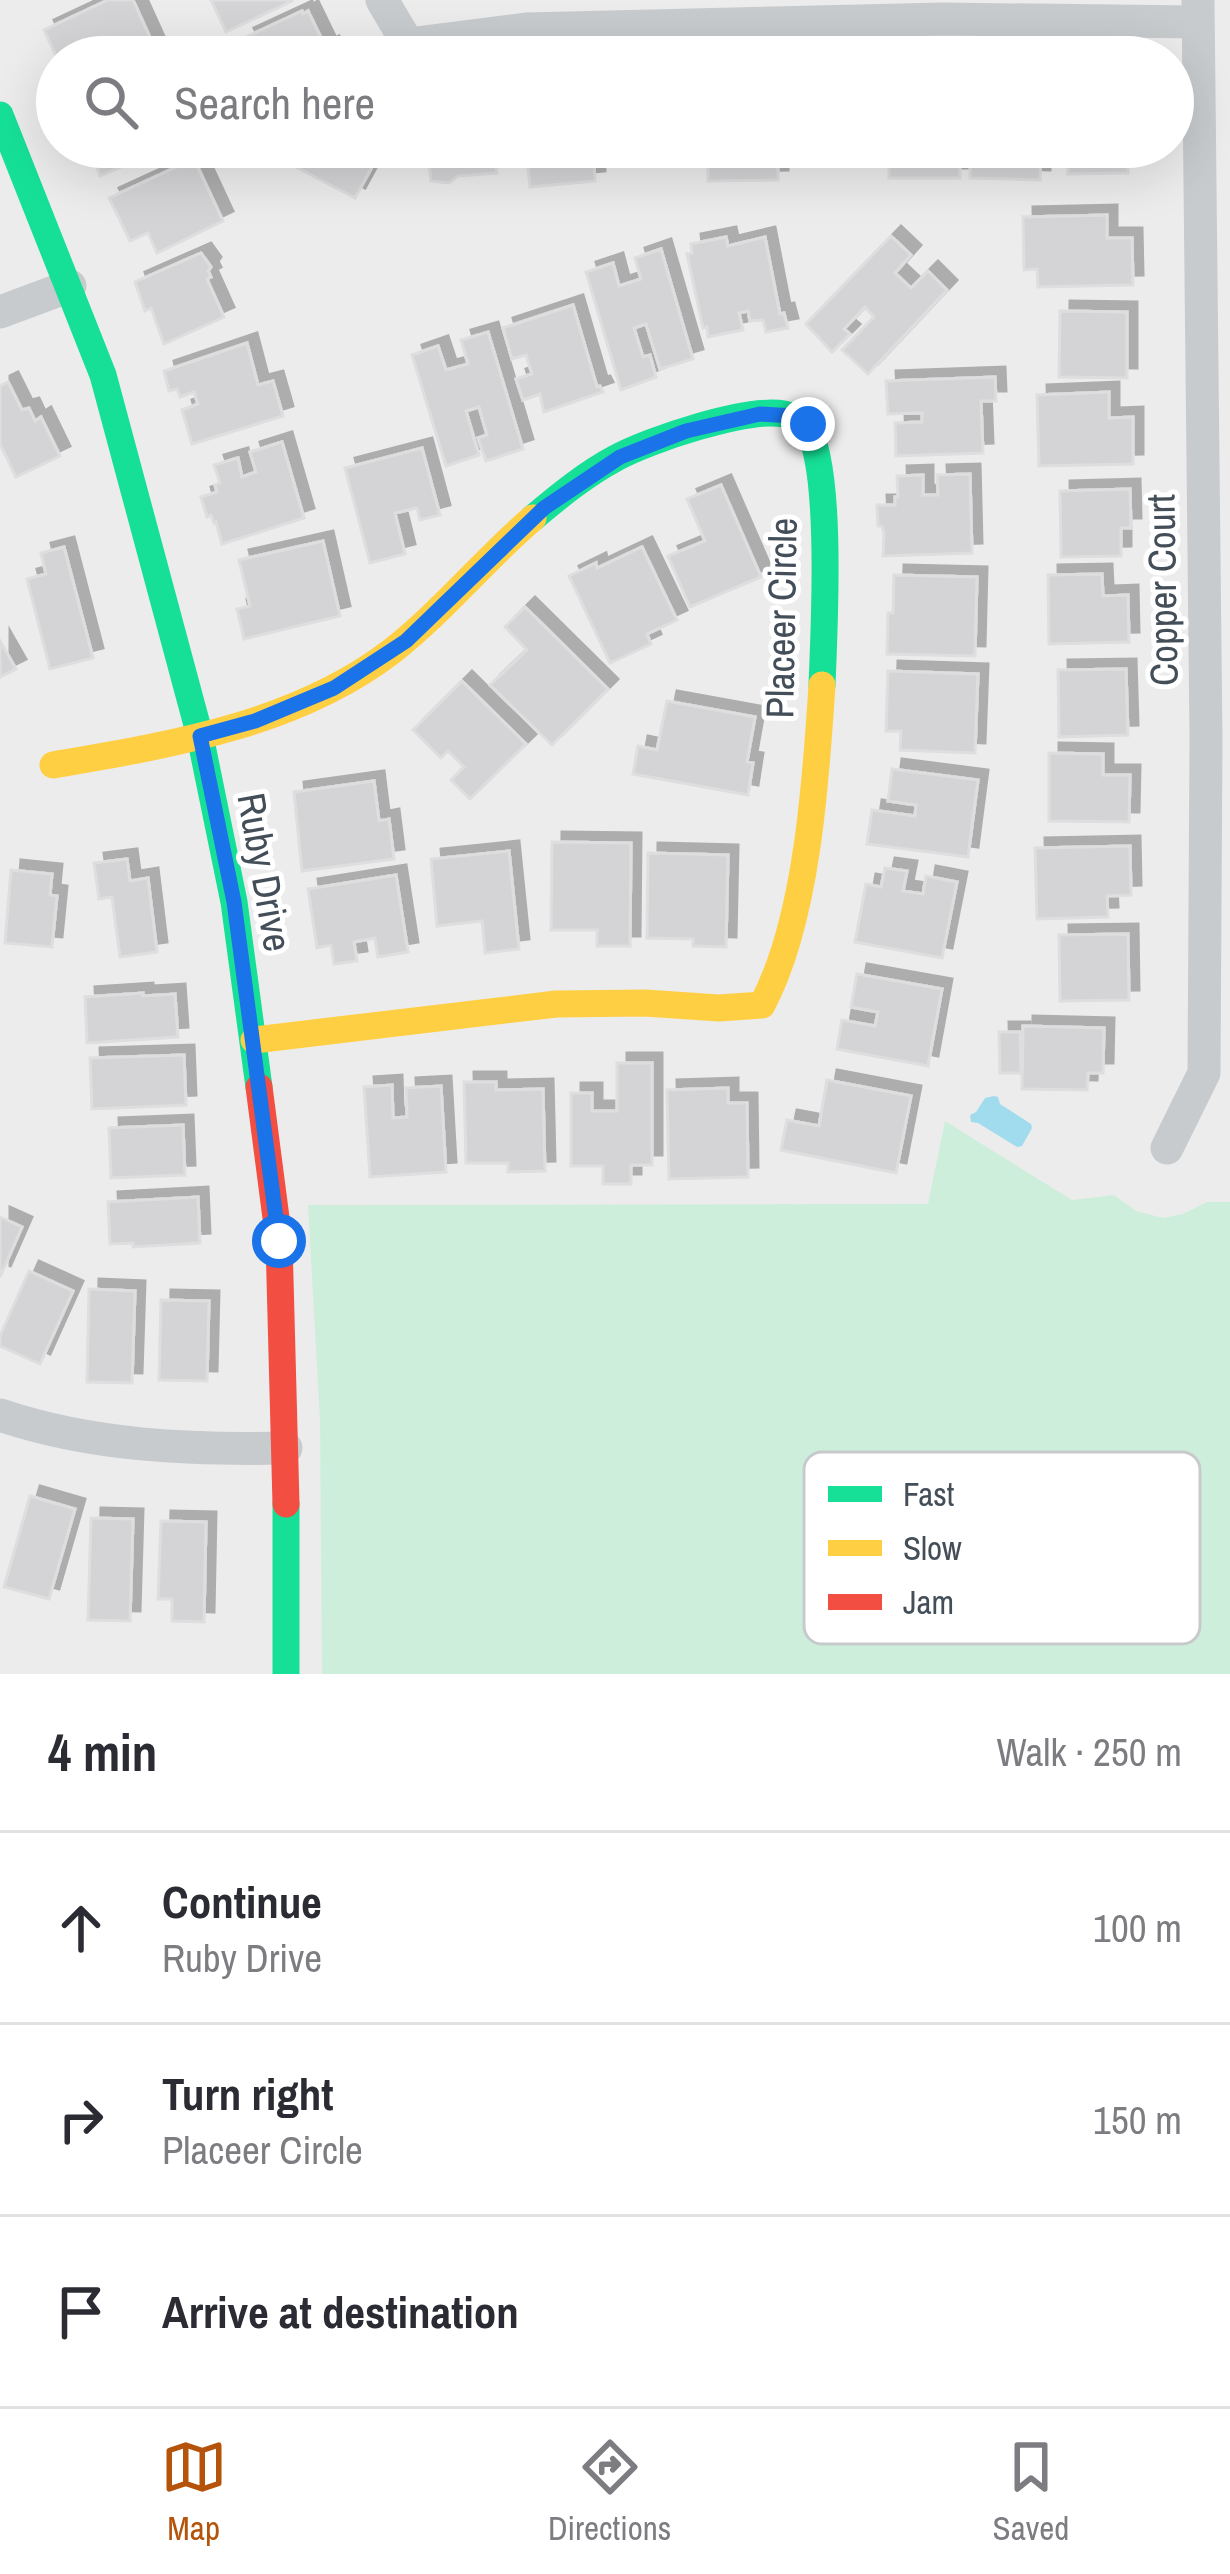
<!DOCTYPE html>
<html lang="en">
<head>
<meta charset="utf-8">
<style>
  body { margin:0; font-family:"Archivo Narrow",sans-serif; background:#f7f7f7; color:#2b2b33 }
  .stop { position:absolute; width:36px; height:36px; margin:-27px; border:9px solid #1a73e8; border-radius:50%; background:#fff }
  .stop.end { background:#1a73e8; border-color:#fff; box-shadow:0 3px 12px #0008 }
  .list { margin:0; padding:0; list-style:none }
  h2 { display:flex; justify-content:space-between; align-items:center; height:156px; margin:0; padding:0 48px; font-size:51px }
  h2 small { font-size:39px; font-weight:400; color:#7c7c81 }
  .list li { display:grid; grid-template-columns:78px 1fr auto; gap:36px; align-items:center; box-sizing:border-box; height:192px; padding:0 48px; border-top:3px solid #e1e1e2 }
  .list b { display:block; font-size:45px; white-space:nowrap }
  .list p { margin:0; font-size:39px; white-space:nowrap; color:#7c7c81 }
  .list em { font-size:39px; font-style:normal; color:#7c7c81 }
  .icon { flex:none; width:66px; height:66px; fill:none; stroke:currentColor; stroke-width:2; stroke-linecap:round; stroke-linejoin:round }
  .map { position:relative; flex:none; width:1230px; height:1674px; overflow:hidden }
  .search { position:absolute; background:#fff; box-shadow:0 12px 48px #0002; left:36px; right:36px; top:36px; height:132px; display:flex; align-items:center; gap:30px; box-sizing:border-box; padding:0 42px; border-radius:66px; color:#7c7c81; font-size:45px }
  .sheet { height:732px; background:#fff }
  nav { display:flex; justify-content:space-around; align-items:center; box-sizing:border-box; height:168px; border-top:3px solid #e1e1e2; background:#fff; font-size:33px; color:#7c7c81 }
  nav a { display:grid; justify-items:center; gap:6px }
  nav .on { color:#b45309 }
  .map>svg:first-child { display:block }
</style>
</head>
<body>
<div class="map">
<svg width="1230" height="1674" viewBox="0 0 1230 1674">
  <defs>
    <filter id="shadow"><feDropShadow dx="10" dy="-10" stdDeviation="0" flood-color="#0004"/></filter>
  </defs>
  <rect width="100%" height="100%" fill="#edecec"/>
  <path fill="#ceeedc" d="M945,1121l127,79 42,-5 22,16 27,7 20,-4 24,-12h23v472h-908l-2,-252 -12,-217 620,-1z"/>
  <path fill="#a1dbee" d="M994,1096l4,1 2,7 31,20 1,4 -10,18 -5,1 -39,-24 -7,-1 -1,-7 6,-3 9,-14z"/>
  <g fill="#d4d4d7" stroke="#dededf" stroke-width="3" filter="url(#shadow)">
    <path d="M108,0h25l25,55 -5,2 -96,1 -13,-28z"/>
    <path d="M211,0h81v1l-66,31z"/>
    <path d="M302,11l1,3 5,-3 18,37 3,-2 6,11h-82l-9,-19z"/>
    <path d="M90,147h70l1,3 -61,26z"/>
    <path d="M310,147h73l-28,51 -57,-30z"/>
    <path d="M427,147h67l3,26 -39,3 -9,7 -18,-2z"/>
    <path d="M526,147h67l2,34 -65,6z"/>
    <path d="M611,147h66v3l-45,-1 -4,5h-9l-4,-6 -4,2z"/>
    <path d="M708,147h70v33l-70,1z"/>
    <path d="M790,147h67v8l-39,-2 -9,5 -13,-1 -6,-3z"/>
    <rect x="889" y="147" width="71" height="31"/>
    <path d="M971,147h70l-1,33 -70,-2z"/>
    <path d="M1067,147h61v26l-60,1z"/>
    <path d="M194,159l29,62 -66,32 -9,-20 -18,8 -21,-43z"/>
    <path d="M1107,215v23h25l1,47 -95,2 -1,-18 -13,1 -1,-53z"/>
    <path d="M891,236l20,19 -16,18 16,15 17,-17 19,19 -79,84 -26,-24 32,-33 -9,-10 -21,22 6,5 -18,18 -26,-28z"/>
    <path d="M726,237l2,9 37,-9 15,77 4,-1 4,15 -22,4 -3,-12 -13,1 -2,-10 -9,2 4,17 -35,7 -1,-10 -4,1 -16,-74 5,-1 -1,-9z"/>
    <path d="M661,249l32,110 -33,10 -14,-45 -12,4 9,29 7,-2 6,22 -35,13 -35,-118 27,-9 6,23 22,-7 -6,-21z"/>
    <path d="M201,253l10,14 -3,4 3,6 -4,2 17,38 -60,27 -13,-36 -6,3 -10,-29z"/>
    <path d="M573,305l24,82 3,-1 3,6 -59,20 -4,-18 -17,6 -7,-21 16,-5 -6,-19 -14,4 -9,-31z"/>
    <path d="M1060,311l67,1v66l-68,-1z"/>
    <path d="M488,332l35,117 -37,12 -8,-23 9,-3 -8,-28 -13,4 13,44 -33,11 -34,-111 26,-9 8,24 22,-6 -7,-24z"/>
    <path d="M247,343l11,42 15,-4 10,35 -91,28 -10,-34 16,-6 -4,-12 -14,5 -3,-8 -8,2 -5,-20z"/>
    <path d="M995,377l1,24h-15l2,52 -87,3 -1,-33 27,-1v-9l-34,1 -2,-33z"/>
    <path d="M8,382l14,28 7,-2 6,13 6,-4 19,39 -44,21 -16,-33v-58z"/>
    <path d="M1109,392v26l24,-1v47l-94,2 -2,-71z"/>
    <path d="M282,442l22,76 -82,26 -6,-22 -2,1 -3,-8 -4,2 -6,-20 16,-5 -2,-7 5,-2 -6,-18 24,-7 4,19 14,-5 -6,-20z"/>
    <path d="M422,448l18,67 -20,5 -3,-12 -22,5 10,41 -35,9 -25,-95z"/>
    <path d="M970,474l2,79 -89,3 1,-23 -2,-7h-4l-1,-21h18v-8h3l-1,-21 26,-1v20h15l-1,-20z"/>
    <path d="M721,485l40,92 -71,30 -22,-51 37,-15 -18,-42z"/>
    <path d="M1130,489l1,39h-10v28l-60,1 -1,-66z"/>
    <path d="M323,541l17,75 -96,23 -7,-30 13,-3 -11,-46z"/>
    <path d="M64,547l29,111 -43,11 -23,-90 19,-5 -5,-21z"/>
    <path d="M642,547l35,73 -30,14 4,10 -41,19 -41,-87 27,-13 1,5z"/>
    <path d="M1102,574l1,22 25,-1 1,47 -80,2 -1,-69z"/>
    <path d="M894,575l83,2 -2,79 -88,-2 1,-41h5z"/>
    <path d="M525,607l83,82 -56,56 -62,-60 37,-35 -22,-23z"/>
    <path d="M0,641l16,28 -16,8z"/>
    <path d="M1126,669l2,66 -69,2 -1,-67z"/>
    <path d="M888,671l90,3 -3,79 -75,-3 1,-19h-15z"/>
    <path d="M462,681l64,63 -56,55 -19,-19 13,-13 -16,-16 -7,7 -28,-28z"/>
    <path d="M667,701l88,16 -8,45 6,1 -5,32 -115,-21 5,-28 19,4z"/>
    <path d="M1049,753l54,1v21h27l-1,47 -80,-1z"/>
    <path d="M892,769l86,11 -10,77 -101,-13 5,-34 43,6 1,-11 -28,-4z"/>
    <path d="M374,781l5,40 10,-2 5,40 -92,12 -8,-79z"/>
    <path d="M552,842l79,1 -1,103h-33v-16h-46z"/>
    <path d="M1130,846l1,49 -24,1 1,21 -71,2 -2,-71z"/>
    <path d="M509,851l10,98 -34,4 -3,-32 -45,5 -6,-67z"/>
    <path d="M648,853l80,2 -2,92 -33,-1v-7l-46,-1z"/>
    <path d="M127,859l3,22 18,-3 9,74 -37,5 -8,-60 -13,2 -5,-36z"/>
    <path d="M885,868l22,3 -4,20 20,3 3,-18 31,6 -15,76 -87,-16 11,-58 15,3z"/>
    <path d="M11,870l41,4 -2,21 7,1 -5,51 -47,-4z"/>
    <path d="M396,875l12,77 -30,5 -3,-19 -21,4 3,19 -23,3 -3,-19 -14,3 -9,-59z"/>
    <path d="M1128,934l1,66 -69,1 -1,-66z"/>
    <path d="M857,974l85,15 -14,77 -91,-17 5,-29 33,6 3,-14 -27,-5z"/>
    <path d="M143,993v3l32,-2 3,43 -91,6 -2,-46z"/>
    <path d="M1023,1026l81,2 -1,45h-15l-1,17 -65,-1z"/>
    <path d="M999,1032h21l1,41h-21z"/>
    <path d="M184,1055l2,50 -94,4 -2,-51z"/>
    <path d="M617,1063h35v102h-21v19h-28v-18h-32v-73h21v18h25z"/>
    <path d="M827,1080l84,16 -15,77 -115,-23 6,-30 32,6z"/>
    <path d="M464,1082h32v8l47,-1 2,82 -37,1v-9h-42z"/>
    <path d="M392,1085l1,33 14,-1 -1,-29 35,-2 5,86 -76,5 -6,-90z"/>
    <path d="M728,1088v15h19l1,74 -79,2 -2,-89z"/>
    <path d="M183,1125l2,50 -74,3 -2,-50z"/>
    <path d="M198,1197l2,46 -67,4v-4l-23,1 -2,-42z"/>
    <path d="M0,1217l22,10 -22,50z"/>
    <path d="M29,1271l44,20 -33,73 -40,-18v-10z"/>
    <path d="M89,1289l46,2 -3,92 -45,-1z"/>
    <path d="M161,1300l48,1 -2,80 -48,-1z"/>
    <path d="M30,1496l45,13 -26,90 -45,-12z"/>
    <path d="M91,1518l42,1 -3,102 -42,-1z"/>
    <path d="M161,1521l45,1 -2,100 -32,-1v-22h-14z"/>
  </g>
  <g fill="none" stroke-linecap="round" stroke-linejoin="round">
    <g stroke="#c8cbcd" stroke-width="33">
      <path d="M382,0l26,44 118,-15 417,-10 254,3"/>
      <path d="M0,312l70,-26"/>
      <path d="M1167,1148l37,-75 2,-334 -8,-739"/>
      <path d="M0,1415c92,31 190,35 286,33"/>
    </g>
    <g stroke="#16e098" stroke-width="27">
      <path d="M0,115l103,260 97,361 34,166 25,185"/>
      <path d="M533,518c26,-22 53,-44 83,-60 32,-18 132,-51 168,-44 10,2 17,5 23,14 26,40 17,204 15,257"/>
      <path d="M286,1504v170"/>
    </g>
    <g stroke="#ffcf43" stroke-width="27">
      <path d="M53,765c116,-20 243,-40 339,-114 51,-40 92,-91 141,-133"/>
      <path d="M254,1040l302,-36 89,-1 74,5 43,-3c45,-84 54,-225 60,-320"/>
    </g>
    <path stroke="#f24e42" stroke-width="27" d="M259,1087l20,154 7,263"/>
  </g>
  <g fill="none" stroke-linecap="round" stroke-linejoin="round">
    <path stroke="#1a73e8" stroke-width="15" d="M279,1241l-45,-339 -34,-166 55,-15 79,-33 72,-47 138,-133 76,-51 66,-26 74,-17 34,2 14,8"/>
  </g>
  <g text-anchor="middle" stroke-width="10" stroke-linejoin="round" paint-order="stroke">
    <g font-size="39" fill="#434e59" stroke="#fff">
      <text transform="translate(1162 590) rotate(-91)" y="14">Copper Court</text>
      <text transform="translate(781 618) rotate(-89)" y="14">Placeer Circle</text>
      <text transform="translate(265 872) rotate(80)" y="14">Ruby Drive</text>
    </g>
  </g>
  <rect x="804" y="1452" width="396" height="192" rx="18" fill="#fff" stroke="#c7cacd" stroke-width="3"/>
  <rect x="828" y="1486" width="54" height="16" fill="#16e098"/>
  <rect x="828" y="1540" width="54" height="16" fill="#ffcf43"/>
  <rect x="828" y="1594" width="54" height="16" fill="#f24e42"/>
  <g font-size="33" fill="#434e59">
    <text x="903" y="1506">Fast</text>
    <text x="903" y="1560">Slow</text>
    <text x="903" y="1614">Jam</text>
  </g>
</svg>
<div class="stop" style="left:279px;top:1241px"></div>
<div class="stop end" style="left:808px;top:424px"></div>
<div class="search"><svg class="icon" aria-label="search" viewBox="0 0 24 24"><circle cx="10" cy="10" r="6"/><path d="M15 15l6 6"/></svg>Search here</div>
</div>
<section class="sheet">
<h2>4 min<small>Walk · 250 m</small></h2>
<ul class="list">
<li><svg class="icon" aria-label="ahead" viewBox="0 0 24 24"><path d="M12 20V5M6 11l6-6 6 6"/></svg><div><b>Continue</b><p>Ruby Drive</p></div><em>100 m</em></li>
<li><svg class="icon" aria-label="right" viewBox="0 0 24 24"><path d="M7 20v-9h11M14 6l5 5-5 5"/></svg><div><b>Turn right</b><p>Placeer Circle</p></div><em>150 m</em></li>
<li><svg class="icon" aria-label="arrive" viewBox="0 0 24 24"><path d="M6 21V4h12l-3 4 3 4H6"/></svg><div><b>Arrive at destination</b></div></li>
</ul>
</section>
<nav>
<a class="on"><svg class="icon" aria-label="map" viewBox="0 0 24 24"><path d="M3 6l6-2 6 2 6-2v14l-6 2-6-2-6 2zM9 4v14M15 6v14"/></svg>Map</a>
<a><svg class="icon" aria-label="directions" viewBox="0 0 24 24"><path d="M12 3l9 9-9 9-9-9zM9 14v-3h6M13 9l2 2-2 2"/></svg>Directions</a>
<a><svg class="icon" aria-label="saved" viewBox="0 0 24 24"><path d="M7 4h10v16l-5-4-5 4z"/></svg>Saved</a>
</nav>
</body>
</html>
